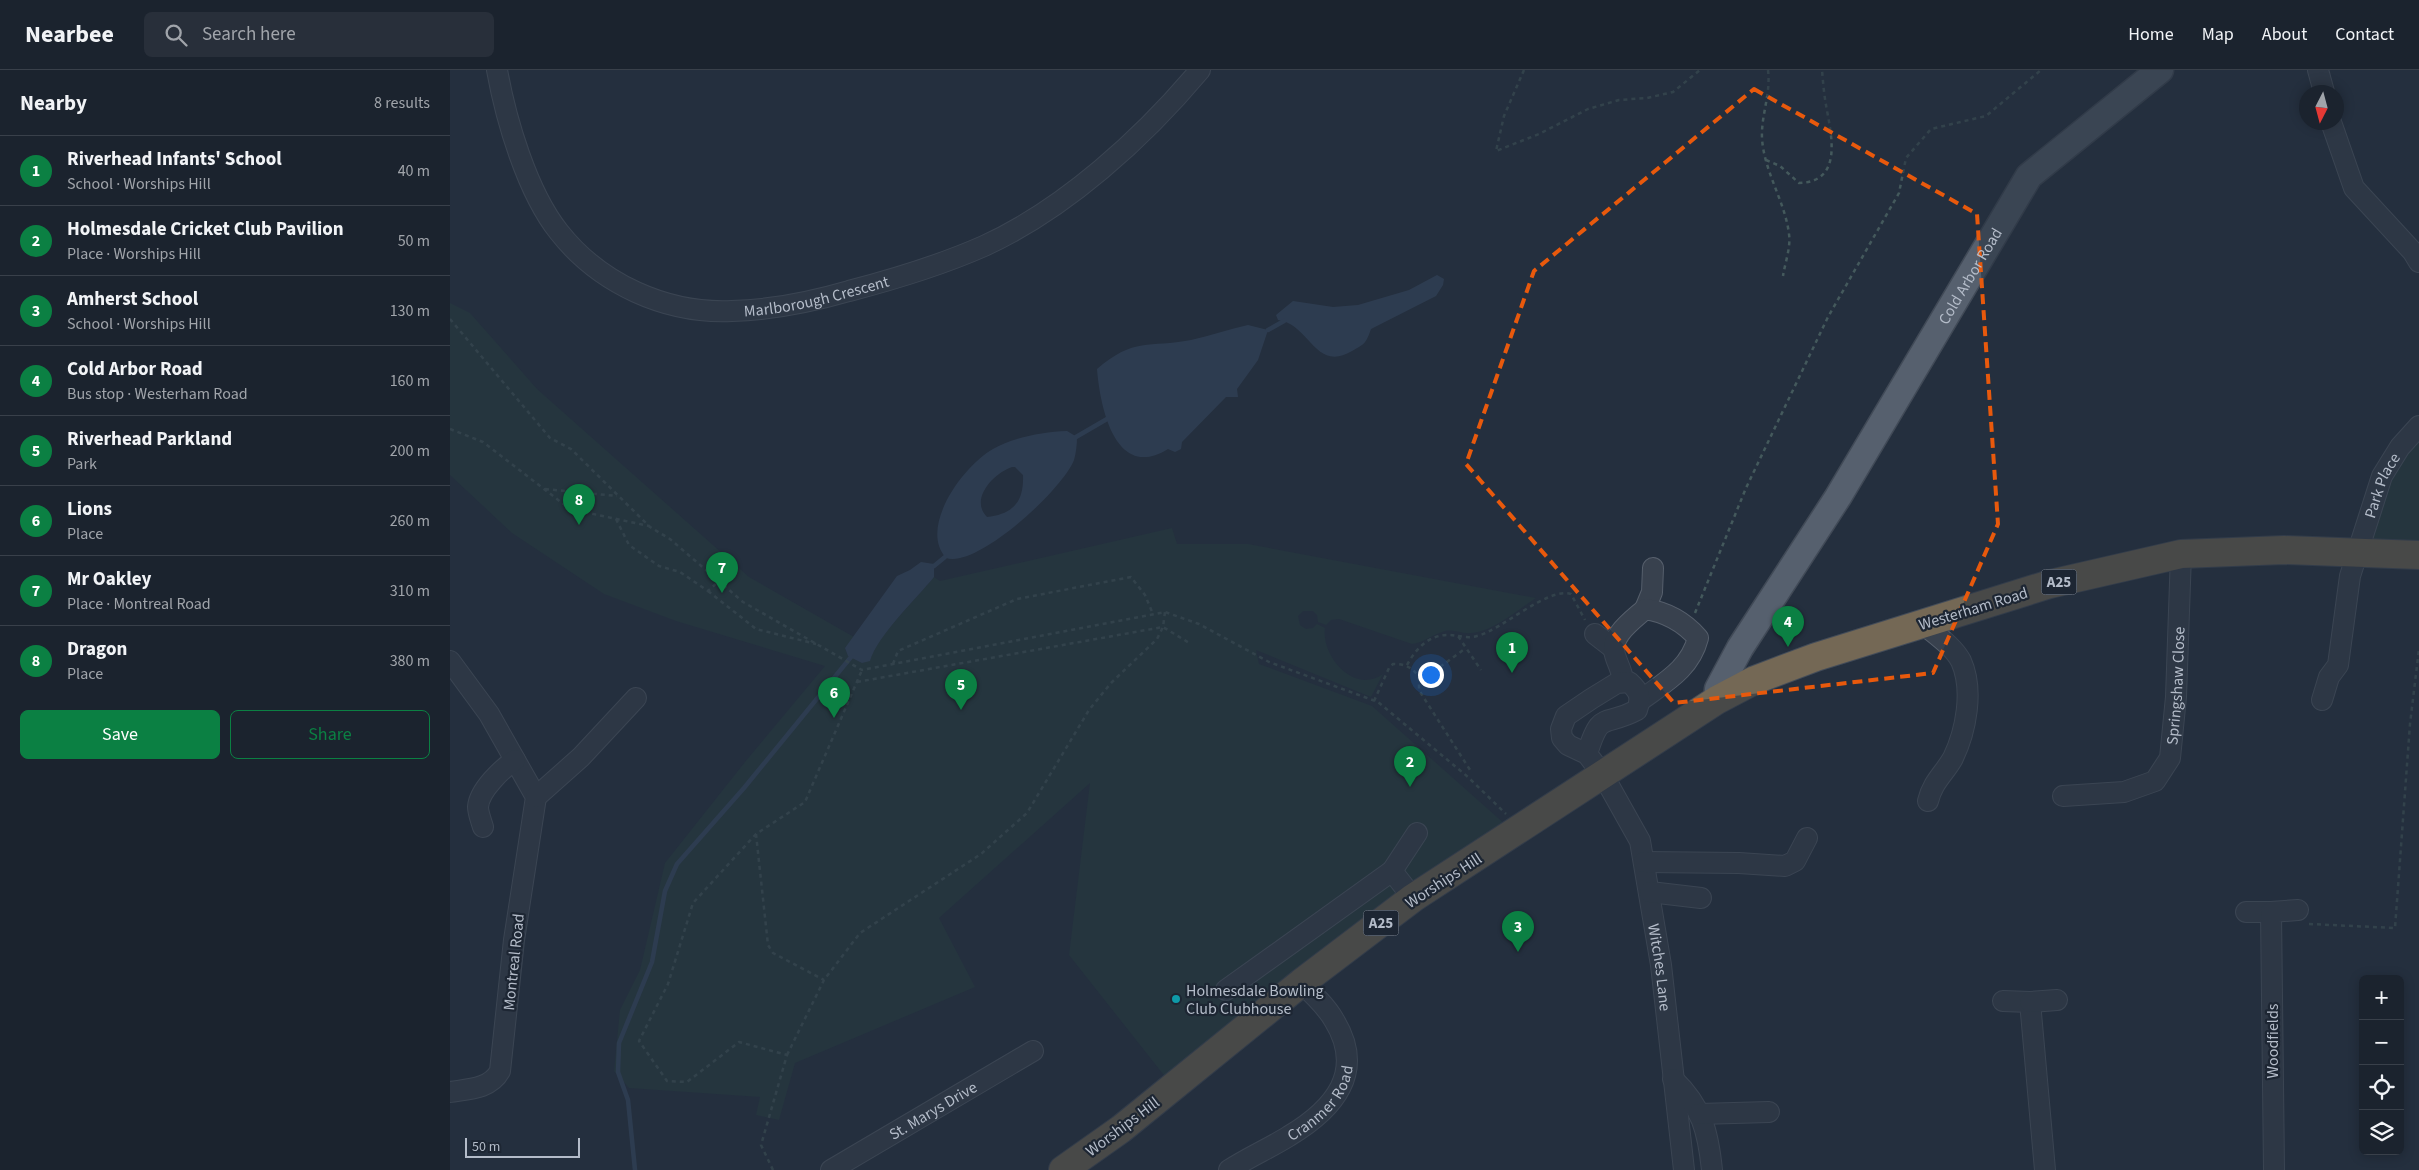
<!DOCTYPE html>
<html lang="en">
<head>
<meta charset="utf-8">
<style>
  body { margin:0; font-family:"Source Sans 3",sans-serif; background:#282f3a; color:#f1f3f6 }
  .controls { position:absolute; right:15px; bottom:15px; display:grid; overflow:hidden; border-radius:8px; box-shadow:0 2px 12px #0003 }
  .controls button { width:45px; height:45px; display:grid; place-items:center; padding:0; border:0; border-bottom:1px solid #39404a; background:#1b232e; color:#f1f3f6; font:25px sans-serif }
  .compass { position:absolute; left:1849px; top:15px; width:45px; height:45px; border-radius:50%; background:#1b232e; box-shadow:0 2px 12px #0003; rotate:186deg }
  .scale { position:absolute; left:15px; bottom:12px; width:115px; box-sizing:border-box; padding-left:5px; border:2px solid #b4bcc9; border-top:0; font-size:14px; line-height:18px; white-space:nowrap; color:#b4bcc9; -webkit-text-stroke:4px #1d2633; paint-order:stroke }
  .you { position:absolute; left:980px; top:604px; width:18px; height:18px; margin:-12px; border:4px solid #fff; border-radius:50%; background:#1a73e8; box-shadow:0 0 0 8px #1a73e833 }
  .badge { display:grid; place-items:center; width:32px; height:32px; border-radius:50%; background:#0b8043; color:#fff; font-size:16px; font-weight:700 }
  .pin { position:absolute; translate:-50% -41px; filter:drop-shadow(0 1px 2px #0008) }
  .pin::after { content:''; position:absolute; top:26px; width:18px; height:15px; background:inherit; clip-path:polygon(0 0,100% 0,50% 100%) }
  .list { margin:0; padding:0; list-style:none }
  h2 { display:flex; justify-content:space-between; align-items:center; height:65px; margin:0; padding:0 20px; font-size:21px }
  h2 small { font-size:16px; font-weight:400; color:#a0a4aa }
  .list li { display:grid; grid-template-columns:32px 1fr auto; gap:15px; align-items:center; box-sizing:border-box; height:70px; padding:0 20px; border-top:1px solid #39404a }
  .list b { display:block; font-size:19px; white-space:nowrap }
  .list p { margin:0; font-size:16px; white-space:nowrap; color:#a0a4aa }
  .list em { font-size:16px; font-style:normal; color:#a0a4aa }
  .actions { display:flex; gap:10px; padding:15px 20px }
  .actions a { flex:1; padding:11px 0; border:1px solid #0b8043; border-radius:8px; text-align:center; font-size:18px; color:#0b8043 }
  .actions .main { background:#0b8043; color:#fff }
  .icon { flex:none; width:28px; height:28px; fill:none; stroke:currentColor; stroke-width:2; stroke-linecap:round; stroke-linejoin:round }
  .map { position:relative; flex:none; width:1969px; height:1100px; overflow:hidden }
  header { display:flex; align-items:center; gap:30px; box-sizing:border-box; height:70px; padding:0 25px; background:#1b232e; border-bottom:1px solid #39404a }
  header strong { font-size:24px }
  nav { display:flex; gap:28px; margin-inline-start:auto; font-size:18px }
  .search { width:350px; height:45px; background:#282f3a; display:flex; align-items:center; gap:12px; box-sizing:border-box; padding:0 18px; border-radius:8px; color:#a0a4aa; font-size:19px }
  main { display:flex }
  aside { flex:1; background:#1b232e }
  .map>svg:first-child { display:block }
</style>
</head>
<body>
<header>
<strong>Nearbee</strong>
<div class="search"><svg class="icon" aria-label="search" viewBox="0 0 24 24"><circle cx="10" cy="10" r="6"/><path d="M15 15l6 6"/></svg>Search here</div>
<nav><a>Home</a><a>Map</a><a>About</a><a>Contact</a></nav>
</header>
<main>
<aside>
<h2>Nearby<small>8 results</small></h2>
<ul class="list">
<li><span class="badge">1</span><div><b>Riverhead Infants' School</b><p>School · Worships Hill</p></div><em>40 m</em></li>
<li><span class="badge">2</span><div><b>Holmesdale Cricket Club Pavilion</b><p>Place · Worships Hill</p></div><em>50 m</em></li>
<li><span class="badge">3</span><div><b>Amherst School</b><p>School · Worships Hill</p></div><em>130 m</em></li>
<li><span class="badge">4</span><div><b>Cold Arbor Road</b><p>Bus stop · Westerham Road</p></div><em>160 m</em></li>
<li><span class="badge">5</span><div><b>Riverhead Parkland</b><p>Park</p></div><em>200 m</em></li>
<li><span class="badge">6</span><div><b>Lions</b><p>Place</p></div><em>260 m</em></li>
<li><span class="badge">7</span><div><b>Mr Oakley</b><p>Place · Montreal Road</p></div><em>310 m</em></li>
<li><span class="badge">8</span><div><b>Dragon</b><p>Place</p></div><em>380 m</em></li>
</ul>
<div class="actions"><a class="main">Save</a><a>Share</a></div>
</aside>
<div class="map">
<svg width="1969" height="1100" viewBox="0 0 1969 1100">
  <rect width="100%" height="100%" fill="#242f3e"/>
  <g fill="#263c3f">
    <path d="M0,233l20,10 67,76 212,188 105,60 -9,11 3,8 14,7 8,-3c7,-24 47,-62 64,-83l6,4 232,-53 5,16h71l288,54c-19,12 -43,34 -65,35 -10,1 -16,-4 -26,-2 -12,3 -22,12 -33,13l-73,-25 -8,1 -5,5 -8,-3 -1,-7 -4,-4h-10l-5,5 2,9 6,4 7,-1 4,-4 8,4c-4,28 29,67 58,46l-12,23 -115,-47 3,14 113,42 144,128 -342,254 -105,-133 21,-172 -151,135 36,69 -180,76 -16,57 -23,-5 4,-18 -131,-9 -15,-17 6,-61 20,-40 25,-107 80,-101 80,-96 -149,-45 -72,-27 -92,-61 -62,-58z"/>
    <path d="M1969,366v108l-48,-2 19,-64z"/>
  </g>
  <g fill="#394c67" fill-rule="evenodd">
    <path d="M987,205l7,4 -1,6 -7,11 -65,33c-5,14 -6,15 -19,22 -37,22 -42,-27 -74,-31l-2,-5 17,-14 40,6 25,-2 51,-15z"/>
    <path d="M798,255l20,5 -10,30 -21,29 1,8h-12l-44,45 -1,7 -6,3 -7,-3c-53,33 -68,-43 -71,-80 37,-32 52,-21 94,-29 19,-4 38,-11 57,-15z"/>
    <path d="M617,361l10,6c0,7 -1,16 -3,23 -11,29 -97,109 -128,98 -28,-31 18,-93 47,-109 21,-12 50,-17 74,-18zM562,397h3l8,8c1,26 -9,39 -36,42 -18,-18 7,-44 25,-50z"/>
    <path d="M471,492l13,2v13c-17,21 -57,59 -64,84l-8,2 -14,-7 -3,-8 52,-72 13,-6z"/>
  </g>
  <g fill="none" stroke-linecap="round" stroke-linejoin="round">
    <g stroke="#394c67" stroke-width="4.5">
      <path d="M818,260l16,-9"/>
      <path d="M626,367l31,-18"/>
      <path d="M484,496l11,-9"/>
      <path d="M185,1100l-7,-70 -10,-28 1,-29 33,-81 13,-71 12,-27 67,-76 107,-131"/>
    </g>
    <g stroke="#565f6c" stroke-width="22">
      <g id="minor">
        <path id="s1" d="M47,0c9,50 30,122 62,162 41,52 107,82 173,79 40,-1 79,-9 117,-20 46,-12 92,-26 135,-45 81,-37 159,-108 216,-176"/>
        <path d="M1868,0l6,22"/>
        <path d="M1881,52l23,66 59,64 6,10"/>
        <path d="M1195,539l7,-17 1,-24"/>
        <path d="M1473,554c13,11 30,22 38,37 13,29 5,70 -8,97 -9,16 -20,23 -25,43"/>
        <path d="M1145,564l18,14"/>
        <path d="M0,591l39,53 47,83 -22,143 -14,131c-10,18 -31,18 -50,21"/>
        <path d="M1173,611c-1,-12 -5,-15 -8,-26 -6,-19 18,-35 30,-46 21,3 39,13 53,29 -8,31 -33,44 -57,62"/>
        <path id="s2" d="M1872,630l7,-23 9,-12 12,-89 32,-100 18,-29 19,-21"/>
        <path id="s3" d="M1137,684c14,-45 16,-26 50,-44 5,-13 2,-19 -8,-28l-12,1 -26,16 -25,17 -5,13 1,9 6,7 19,9 16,21 37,66 21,124 23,205"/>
        <path id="s4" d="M1613,726l61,-4 31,-11 15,-23 6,-61 5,-143"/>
        <path d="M86,727l45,-40 55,-59"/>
        <path d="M33,757c-2,-7 -5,-14 -5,-20 1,-17 25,-39 37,-47"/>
        <path d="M1194,792l95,1 46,3 10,-5 12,-23"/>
        <path d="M942,801l21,27"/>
        <path d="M1200,822l51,6"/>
        <path d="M1796,842h25"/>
        <path d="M776,920l166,-119 25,-38"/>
        <path d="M1553,931l27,1 15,168"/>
        <path d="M1580,932l27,-2"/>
        <path d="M1223,1009c29,28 35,52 39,91"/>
        <path d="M1249,1044l70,-2"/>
        <path id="s5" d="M381,1100l202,-119"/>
        <path id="s6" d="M779,1100c20,-13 41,-22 60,-34 45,-27 77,-64 45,-116 -8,-14 -21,-26 -33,-37"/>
        <path d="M1824,1100l-3,-258 27,-2"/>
      </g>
    </g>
    <g stroke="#414a57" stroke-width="29">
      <g id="major">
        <path id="s7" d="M1267,630l1,-11 22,-41 98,-151 191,-321 131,-106"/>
      </g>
    </g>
    <g stroke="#434c59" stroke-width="30">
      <path id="highway" d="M613,1100l58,-41 180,-146 112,-85 304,-198 38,-20 61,-23 234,-73 131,-30 103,-4 135,5"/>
    </g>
    <g stroke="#44595c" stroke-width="2.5" stroke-dasharray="4 4" stroke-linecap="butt">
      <path d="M1074,0l-20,46 -8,35 43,-17 49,-25 31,-9 28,-2 26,-6 27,-22"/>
      <path d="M1318,0c3,24 -7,45 -6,68 2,34 23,63 27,96 2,13 -4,29 -6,42"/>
      <path d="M1316,90l14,6 19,17c45,-1 32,-49 27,-78 -2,-11 -3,-23 -4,-35"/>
      <path d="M0,249l100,119 21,11 79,78 20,12 73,63 119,68 303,-58 34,12 70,38 109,40 90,75 38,37"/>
      <path d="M0,359l33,13 87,67 79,17"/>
      <path d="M95,419l72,7"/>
      <path d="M166,449l13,26 30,21 21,6 28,19 11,-10"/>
      <path d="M258,521l48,38 60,15"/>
      <path d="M1245,543l51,-125 82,-171 71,-124 7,-35 25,-29 55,-13 55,-46"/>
      <path d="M1008,566c6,1 13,2 19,0 25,-6 70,-49 94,-42l14,26"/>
      <path d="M443,594l5,-13 119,-52 114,-22 14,18 8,19"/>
      <path d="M957,595c11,-20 26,-34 51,-29l23,34"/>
      <path d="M969,607l10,-2 37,-27"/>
      <path d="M407,612l306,-55 28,17"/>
      <path d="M924,631l15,-33 4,-4c12,0 19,3 26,13v13l3,5 50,78"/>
      <path d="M306,764l12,111 5,8 51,27"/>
      <path d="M1859,854l86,4 15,-204 9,-75"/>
      <path d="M337,985l37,-75 36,-47 121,-79 46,-41 62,-103 22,-27 46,-44 6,-12 2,-15"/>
      <path d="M323,1100l-12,-25 26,-90 -48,-13 -52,40 -20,-1 -28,-40 29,-57 25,-81 63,-69 49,-32 57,-132"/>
    </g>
    <use href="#minor" stroke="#38414e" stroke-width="20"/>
    <use href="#major" stroke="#56606e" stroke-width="26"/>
    <use href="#highway" stroke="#746855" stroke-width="28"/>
  </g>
  <path d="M0 0H1969V1100H0ZM1304,19l223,125 21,310 -65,149 -259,30 -208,-239 68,-193z" fill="#242f3e" fill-opacity=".55" fill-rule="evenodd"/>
  <path fill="none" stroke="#e8590c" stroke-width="4" stroke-dasharray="10 6" stroke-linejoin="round" d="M1304,19l223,125 21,310 -65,149 -259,30 -208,-239 68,-193z"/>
  <circle fill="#0f9aa8" stroke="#1d2633" stroke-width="2" cx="726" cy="929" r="5"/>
  <g text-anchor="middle" stroke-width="4.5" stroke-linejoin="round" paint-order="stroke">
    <g fill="#1d2633" stroke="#878f9c" stroke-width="1">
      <rect x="1591.5" y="499.5" width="35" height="25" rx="4"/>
      <rect x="913.5" y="840.5" width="35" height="25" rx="4"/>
    </g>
    <g font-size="15" font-weight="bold" fill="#b4bcc9">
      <text x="1609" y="517">A25</text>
      <text x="931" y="858">A25</text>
    </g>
    <g font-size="16" fill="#b4bcc9" stroke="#1d2633">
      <text dy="6" stroke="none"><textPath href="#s7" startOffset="495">Cold Arbor Road</textPath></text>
      <text dy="6" stroke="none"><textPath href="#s1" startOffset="458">Marlborough Crescent</textPath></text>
      <text dy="6" stroke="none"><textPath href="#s2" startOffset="225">Park Place</textPath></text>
      <text transform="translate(1523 538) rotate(-17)" y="6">Westerham Road</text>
      <text dy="6" stroke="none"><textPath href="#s4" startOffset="194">Springshaw Close</textPath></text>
      <text transform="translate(993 810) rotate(-33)" y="6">Worships Hill</text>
      <text transform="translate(63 892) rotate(-84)" y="6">Montreal Road</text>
      <text dy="6" stroke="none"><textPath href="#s3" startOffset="460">Witches Lane</textPath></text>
      <text transform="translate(1822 971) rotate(-90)" y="6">Woodfields</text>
      <text dy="6" stroke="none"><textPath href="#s6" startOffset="116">Cranmer Road</textPath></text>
      <text dy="6" stroke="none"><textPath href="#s5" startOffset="118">St. Marys Drive</textPath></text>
      <text transform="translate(672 1056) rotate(-37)" y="6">Worships Hill</text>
    </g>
    <g font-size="16" fill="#b4bcc9" stroke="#1d2633" text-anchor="start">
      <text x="736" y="926">Holmesdale Bowling<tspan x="736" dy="18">Club Clubhouse</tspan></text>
    </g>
  </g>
</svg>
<div class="controls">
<button>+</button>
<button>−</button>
<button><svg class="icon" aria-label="locate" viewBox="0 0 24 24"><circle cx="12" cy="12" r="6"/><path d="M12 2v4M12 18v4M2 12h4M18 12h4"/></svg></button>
<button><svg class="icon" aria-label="layers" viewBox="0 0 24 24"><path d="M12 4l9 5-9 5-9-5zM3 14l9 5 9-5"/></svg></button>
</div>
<svg class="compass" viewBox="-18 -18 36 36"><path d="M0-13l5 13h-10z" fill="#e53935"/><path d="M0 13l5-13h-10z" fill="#a0a4aa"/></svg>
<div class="scale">50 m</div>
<div class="you"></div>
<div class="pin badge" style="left:1062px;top:603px">1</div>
<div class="pin badge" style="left:960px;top:717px">2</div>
<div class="pin badge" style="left:1068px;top:882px">3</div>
<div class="pin badge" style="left:1338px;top:577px">4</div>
<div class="pin badge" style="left:511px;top:640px">5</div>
<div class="pin badge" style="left:384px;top:648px">6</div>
<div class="pin badge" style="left:272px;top:523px">7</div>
<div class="pin badge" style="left:129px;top:455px">8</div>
</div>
</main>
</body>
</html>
